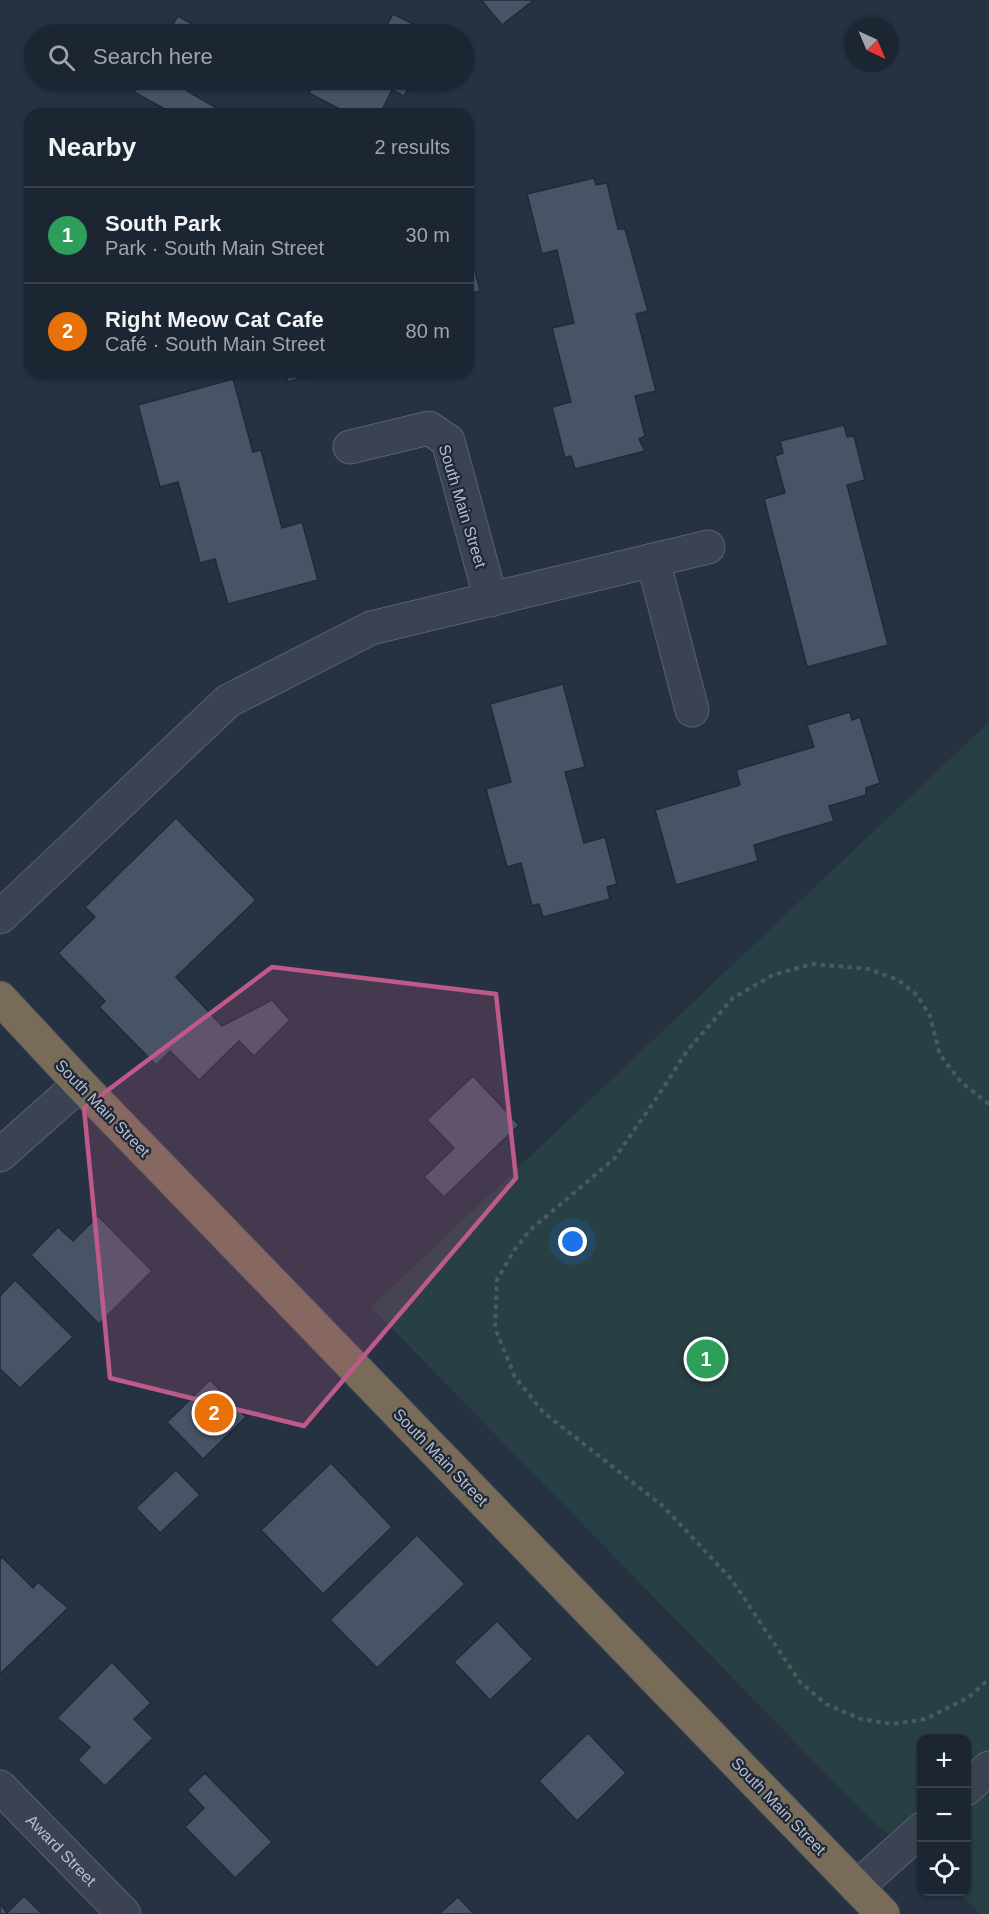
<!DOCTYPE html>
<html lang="en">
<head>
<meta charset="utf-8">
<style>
  body { margin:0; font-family:Arial,sans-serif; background:#252d3a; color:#f1f3f6 }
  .controls { position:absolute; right:18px; bottom:18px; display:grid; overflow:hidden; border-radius:12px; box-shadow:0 2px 4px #0004 }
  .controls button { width:54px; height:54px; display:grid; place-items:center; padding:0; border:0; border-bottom:2px solid #3a424d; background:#1c2532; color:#f1f3f6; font:30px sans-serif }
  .compass { position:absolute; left:845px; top:18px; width:54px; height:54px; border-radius:50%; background:#1c2532; box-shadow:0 2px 4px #0004; rotate:136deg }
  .you { position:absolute; left:573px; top:1242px; width:21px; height:21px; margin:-15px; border:4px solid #fff; border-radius:50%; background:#1a73e8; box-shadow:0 0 0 9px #1a73e833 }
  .badge { display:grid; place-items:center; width:39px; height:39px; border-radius:50%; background:#d93025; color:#fff; font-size:20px; font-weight:700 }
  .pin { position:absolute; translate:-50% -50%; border:3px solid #fff; box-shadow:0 2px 6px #0006 }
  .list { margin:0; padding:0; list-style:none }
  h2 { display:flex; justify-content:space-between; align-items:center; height:78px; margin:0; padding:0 24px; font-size:26px }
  h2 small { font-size:20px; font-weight:400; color:#a0a5ac }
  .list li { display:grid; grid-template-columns:39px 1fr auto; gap:18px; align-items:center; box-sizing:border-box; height:96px; padding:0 24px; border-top:2px solid #3a424d }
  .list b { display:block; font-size:22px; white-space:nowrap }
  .list p { margin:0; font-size:20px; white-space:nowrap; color:#a0a5ac }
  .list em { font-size:20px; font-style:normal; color:#a0a5ac }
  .icon { flex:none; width:33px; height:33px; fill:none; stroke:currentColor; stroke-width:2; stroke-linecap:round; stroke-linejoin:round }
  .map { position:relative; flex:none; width:989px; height:1914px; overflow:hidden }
  .search { position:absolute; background:#1c2532; box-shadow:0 2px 4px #0004; left:24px; top:24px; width:450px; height:66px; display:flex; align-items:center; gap:15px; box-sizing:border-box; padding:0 21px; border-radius:33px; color:#a0a5ac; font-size:22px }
  .panel { position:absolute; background:#1c2532; box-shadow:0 2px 4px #0004; left:24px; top:108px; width:450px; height:270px; border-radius:18px }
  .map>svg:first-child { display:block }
</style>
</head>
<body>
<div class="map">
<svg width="989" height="1914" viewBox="0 0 989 1914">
  <rect width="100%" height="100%" fill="#263142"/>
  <path fill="#283f43" d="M989,722v1192h-9l-21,-22h7v-154h-44l-1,122 -51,-41 -499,-512z"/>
  <g fill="#485366" stroke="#212a39" stroke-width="1.5">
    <path d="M483,0h51l-32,25 -20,-24z"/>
    <path d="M393,14l40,20h-51z"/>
    <path d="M178,16l23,13 -3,5h-31z"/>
    <path d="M142,80h52l-7,11 40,23h-65l3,-5 -31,-17z"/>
    <path d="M316,80h97l-9,16 -12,-6 -12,24h-31l-40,-21z"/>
    <path d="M594,178l2,7 11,-2 11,46h7l23,82 -12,3 20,77 -21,5 10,40 -6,3 6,12 -70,18 -4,-13 -6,2 -13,-51 19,-5 -19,-74 22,-5 -17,-73 -15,4 -15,-60z"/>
    <path d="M468,243l12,48 -12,3z"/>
    <path d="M286,372h37l-35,10z"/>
    <path d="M233,379l20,73 8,-2 21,78 20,-6 16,58 -90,24 -13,-45 -15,4 -22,-81 -18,5 -22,-82z"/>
    <path d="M844,425l3,12 7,-1 11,44 -18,5 41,160 -81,22 -43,-168 21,-6 -10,-37 8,-3 -3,-12z"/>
    <path d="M563,684l22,83 -20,5 19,71 21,-6 12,47 -10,3 3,12 -67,18 -4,-13 -7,2 -11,-43 -14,4 -21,-78 25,-7 -21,-78z"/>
    <path d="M850,712l2,8 8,-3 20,66 -14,5v7l-37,11 5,15 -80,24 4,16 -82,24 -21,-75 85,-25 -4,-15 78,-23 -7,-22z"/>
    <path d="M176,818l80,82 -80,77 46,49 50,-26 18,20 -36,36 -15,-15 -40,39 -29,-29 -14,14 -57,-58 6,-6 -47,-48 37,-36 -10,-10z"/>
    <path d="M473,1076l46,49 -75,72 -20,-20 30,-29 -27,-28z"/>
    <path d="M98,1216l54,55 -53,53 -68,-69 27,-28 15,14z"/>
    <path d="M15,1280l58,57 -53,51 -20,-19v-73z"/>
    <path d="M210,1380l36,37 -43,42 -36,-37z"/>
    <path d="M331,1463l61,64 -69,67 -62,-64z"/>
    <path d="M176,1470l24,25 -40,38 -24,-25z"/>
    <path d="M417,1535l48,49 -88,84 -47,-48z"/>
    <path d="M2,1557l31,31 5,-6 30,26 -68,66v-114z"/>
    <path d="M497,1621l36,38 -43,41 -36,-38z"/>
    <path d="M112,1662l39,41 -17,16 19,19 -48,48 -27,-26 12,-13 -33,-29z"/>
    <path d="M588,1733l38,40 -49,48 -38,-40z"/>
    <path d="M205,1773l67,69 -37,36 -50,-51 19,-19 -17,-18z"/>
    <path d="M24,1896l18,18h-42v-10l7,9z"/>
    <path d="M458,1897l16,17h-35z"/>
  </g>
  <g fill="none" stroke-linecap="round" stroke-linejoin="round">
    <g stroke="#59616f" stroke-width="35">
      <g id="minor">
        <path d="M350,447l79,-19 19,13 43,159"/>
        <path d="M653,560l39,150"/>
        <path d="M0,917l228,-216 143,-73 337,-81"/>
        <path d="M0,1155l80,-71"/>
        <path id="s1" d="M0,1787l124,127"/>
        <path d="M966,1789l23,-21"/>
        <path d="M857,1887l65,-58"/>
      </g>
    </g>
    <g stroke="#454e5c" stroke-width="35">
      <path id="highway" d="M0,998l80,86 803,830"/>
    </g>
    <path stroke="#475b60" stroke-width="4" stroke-dasharray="4.5 4.5" stroke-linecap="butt" d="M989,1104l-27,-21 -22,-28 -10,-39 -13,-21 -19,-15 -29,-11 -57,-5 -39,11 -40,23 -46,53 -29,45 -44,63 -85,72 -16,21 -16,28 -2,48 20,49 28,35 121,95 68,73 68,102 26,22 35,15 32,5 33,-5 43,-22 20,-18"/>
    <use href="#minor" stroke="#3b4352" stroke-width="33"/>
    <use href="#highway" stroke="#786c58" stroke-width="33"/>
  </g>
  <path fill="#be5a88" fill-opacity="0.2" stroke="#be5a88" stroke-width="4.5" stroke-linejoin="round" d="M272,967l224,27 20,184 -212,248 -194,-48 -26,-270z"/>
  <g text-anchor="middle" stroke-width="4.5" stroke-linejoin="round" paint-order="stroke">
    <g font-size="16" fill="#b8becc" stroke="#1f2837">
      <text transform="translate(463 506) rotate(73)" y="6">South Main Street</text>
      <text transform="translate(103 1108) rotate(46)" y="6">South Main Street</text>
      <text transform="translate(441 1457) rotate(46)" y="6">South Main Street</text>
      <text transform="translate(779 1806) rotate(46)" y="6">South Main Street</text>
      <text dy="6" stroke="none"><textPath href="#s1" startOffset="88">Award Street</textPath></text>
    </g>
  </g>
</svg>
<div class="controls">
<button>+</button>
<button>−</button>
<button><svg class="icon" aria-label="locate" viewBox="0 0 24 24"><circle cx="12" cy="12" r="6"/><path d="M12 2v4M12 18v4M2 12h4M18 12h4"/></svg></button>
</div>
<svg class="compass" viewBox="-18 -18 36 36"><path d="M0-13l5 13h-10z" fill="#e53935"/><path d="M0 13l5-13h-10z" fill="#a0a5ac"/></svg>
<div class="you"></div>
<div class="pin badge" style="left:706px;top:1359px;background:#2e9e5b">1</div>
<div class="pin badge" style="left:214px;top:1413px;background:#e8710a">2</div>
<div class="search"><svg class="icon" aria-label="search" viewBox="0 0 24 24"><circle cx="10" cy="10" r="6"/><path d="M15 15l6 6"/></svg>Search here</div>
<section class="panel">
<h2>Nearby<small>2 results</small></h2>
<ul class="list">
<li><span class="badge" style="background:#2e9e5b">1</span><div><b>South Park</b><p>Park · South Main Street</p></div><em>30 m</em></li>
<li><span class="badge" style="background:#e8710a">2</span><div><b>Right Meow Cat Cafe</b><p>Café · South Main Street</p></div><em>80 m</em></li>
</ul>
</section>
</div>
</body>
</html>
